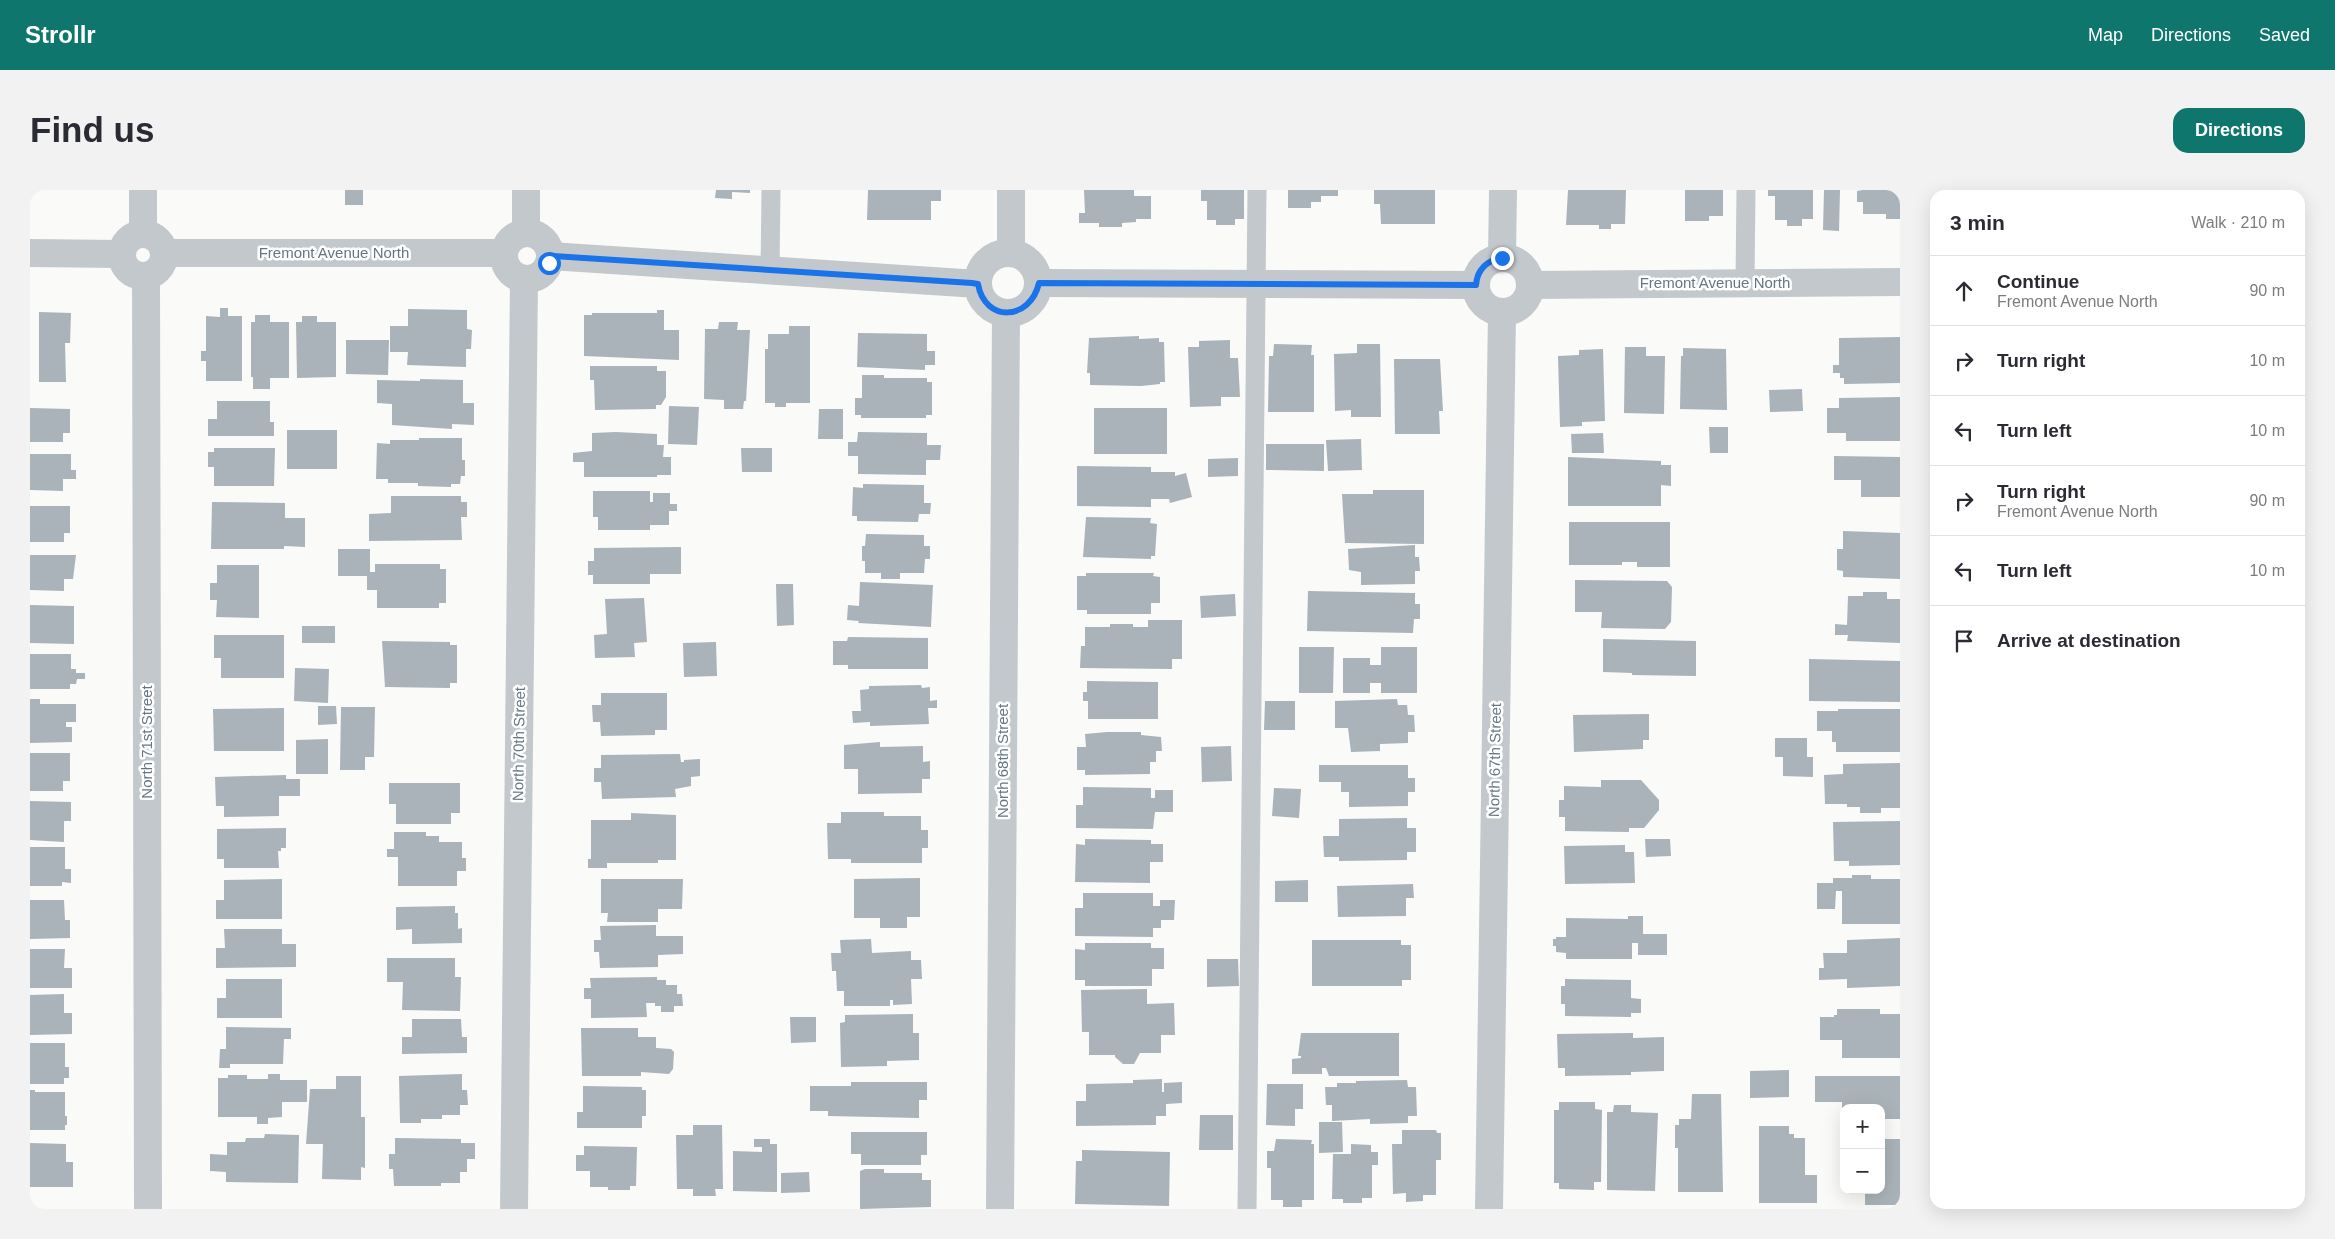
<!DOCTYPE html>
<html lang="en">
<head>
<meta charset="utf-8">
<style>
  body { margin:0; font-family:Helvetica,sans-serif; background:#f2f2f3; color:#2b2b33 }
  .controls { position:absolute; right:15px; bottom:15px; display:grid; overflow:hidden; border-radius:10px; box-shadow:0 5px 20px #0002 }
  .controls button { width:45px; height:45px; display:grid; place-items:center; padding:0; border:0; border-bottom:1px solid #e1e1e2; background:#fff; color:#2b2b33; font:25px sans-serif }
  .stop { position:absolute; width:15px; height:15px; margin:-11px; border:4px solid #1a73e8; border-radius:50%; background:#fff }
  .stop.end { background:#1a73e8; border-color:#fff; box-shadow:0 1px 5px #0008 }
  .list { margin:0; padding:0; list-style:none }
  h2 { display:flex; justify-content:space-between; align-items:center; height:65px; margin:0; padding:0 20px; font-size:21px }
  h2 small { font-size:16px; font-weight:400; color:#7c7c81 }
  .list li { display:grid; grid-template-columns:32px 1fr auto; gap:15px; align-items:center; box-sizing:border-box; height:70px; padding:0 20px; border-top:1px solid #e1e1e2 }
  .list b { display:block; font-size:19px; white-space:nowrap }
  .list p { margin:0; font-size:16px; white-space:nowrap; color:#7c7c81 }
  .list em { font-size:16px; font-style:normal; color:#7c7c81 }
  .icon { flex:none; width:28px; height:28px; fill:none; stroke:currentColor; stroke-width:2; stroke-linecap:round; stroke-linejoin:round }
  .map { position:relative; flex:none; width:1870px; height:1019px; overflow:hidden; border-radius:15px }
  header { display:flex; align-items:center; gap:30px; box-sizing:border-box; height:70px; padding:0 25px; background:#0f766e; color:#fff }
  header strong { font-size:24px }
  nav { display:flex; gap:28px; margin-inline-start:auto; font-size:18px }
  .intro { display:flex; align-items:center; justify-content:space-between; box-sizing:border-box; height:120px; padding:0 30px }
  h1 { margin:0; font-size:35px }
  .button { padding:12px 22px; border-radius:15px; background:#0f766e; color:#fff; font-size:18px; font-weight:700 }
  main { display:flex; gap:30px; padding:0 30px }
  aside { flex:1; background:#fff; border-radius:15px; box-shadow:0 5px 20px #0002 }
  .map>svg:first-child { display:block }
</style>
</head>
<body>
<header>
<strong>Strollr</strong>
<nav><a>Map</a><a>Directions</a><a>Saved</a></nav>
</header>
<div class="intro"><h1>Find us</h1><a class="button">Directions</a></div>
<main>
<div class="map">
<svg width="1870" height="1019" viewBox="0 0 1870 1019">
  <rect width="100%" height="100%" fill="#fafaf8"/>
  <g fill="#aab3b9">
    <rect x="315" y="0" width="18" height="15"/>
    <path d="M686,0h34v3l-18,-1v7l-17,-1z"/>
    <path d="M838,0h73v11h-10v19h-64z"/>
    <path d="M1054,0h50v6h17v23h-15v3l-14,1v4h-23v-4h-20v-10h6z"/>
    <path d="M1171,0h43v29h-9v6h-19v-5h-9v-19h-6z"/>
    <path d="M1258,0h50v6h-17v6h-10v6h-23z"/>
    <path d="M1344,0h61v34h-54l-1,-20h-6z"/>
    <path d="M1538,0h58l-1,34h-14v5h-12v-4h-33z"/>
    <path d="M1655,0h38v26h-14v5h-24z"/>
    <path d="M1738,0h45v29h-11v7h-15v-6h-12v-24h-7z"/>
    <path d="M1794,0h16l-1,41 -16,-1z"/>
    <path d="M1833,0h37v29h-14v-5h-23v-12h-6v-11z"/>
    <path d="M190,118h8v8h14v65h-36v-20h-5v-10h5v-35l14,1z"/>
    <path d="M378,119l59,1v19l5,1 -1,19h-5v18l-59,-2 1,-13h-18v-26h18z"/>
    <path d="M627,120h7v20h15v30l-95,-4v-41h8v-2h65z"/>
    <path d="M9,122l32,1 -1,30h-5l1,39h-27z"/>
    <path d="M225,125h15v7h19v56h-19v11h-17v-12h-2v-55h4z"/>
    <path d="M272,126h15v6h19v55l-39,1 -1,-56h6z"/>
    <path d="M689,132h19l-1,8h13l-4,71h-2l-1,8h-19v-9l-20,-1 1,-70h13z"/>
    <path d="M759,136h21v77h-24v4h-11v-4h-10v-54h3v-15h21z"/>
    <path d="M828,143l69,1v17h8v14h-10v5l-68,-3z"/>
    <path d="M1109,146v3l20,-1v4h5l1,40h-5v2l-19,2 -51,-1v-12h-3l2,-35z"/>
    <path d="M1870,147v46l-56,1v-6h-4v-5h-7v-8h6v-27z"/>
    <path d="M316,150h43l-1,35 -42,-1z"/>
    <path d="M1200,150v18h8l2,39h-19v9l-31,1 -2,-60h11v-6z"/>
    <path d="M1244,154l38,1 -1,10h3v57h-46l1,-56h4z"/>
    <path d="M1327,154h23l1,73h-30v-7l-16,1 -1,-57 23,-1z"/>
    <path d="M1595,157h21v9h19l-1,58 -40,-1z"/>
    <path d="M1653,158l43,1 1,61 -47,-1 1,-53h2z"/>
    <path d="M1573,159l2,72 -23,1v4l-22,1 -2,-71 21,-1v-5z"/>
    <path d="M1364,169h46l3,52h-4l1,23h-45z"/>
    <path d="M560,176h67v5h9v26l-5,8h-5v4l-61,1 -1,-30h-4z"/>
    <path d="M832,185h22v3h43v4h5v33h-6v3h-65v-3h-6v-17h7z"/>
    <path d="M390,189l43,1v23h11v22l-22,-1v5l-60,-4v-21l-15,-1v-23l43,1z"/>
    <path d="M1772,199l1,22 -33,1 -1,-22z"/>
    <path d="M1870,207v44h-54v-8h-19v-25h12v-10z"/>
    <path d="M187,211h53v21h4v14h-66v-17h9z"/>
    <path d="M639,216l30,1 -2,38 -29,-1z"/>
    <path d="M0,218l40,1v24h-7v9h-33z"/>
    <rect x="1064" y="218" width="73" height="46"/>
    <path d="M789,219h24v30h-25z"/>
    <path d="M1679,237h19v26h-18z"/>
    <rect x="257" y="240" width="50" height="39"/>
    <path d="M586,242l41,2v11h7l-1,12h8v18h-14v2h-73v-15h-11v-9l19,-2v-18z"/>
    <path d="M828,242l69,1v12h14l-1,15h-14v15l-68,-1v-18h-10v-14h9z"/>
    <path d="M1573,243l1,20h-32l-1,-19z"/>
    <path d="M389,248h43v22h3v16h-4l-1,8h-9v3l-33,-1v-3h-30v-4h-12l1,-36 13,1v-4h29z"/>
    <path d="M1331,249l1,31 -34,1 -2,-31z"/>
    <path d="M1236,254h58v27l-58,-1z"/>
    <path d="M184,258h61l-1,38h-60v-19h-6v-15h6z"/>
    <path d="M711,258h31v24h-30z"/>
    <path d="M0,264h41v16h5v9h-13v12l-33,-1z"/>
    <path d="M1804,266l66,1v40h-39v-17h-27z"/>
    <path d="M1538,267l93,4v4h10v21l-10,-1v21h-93z"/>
    <path d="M1208,268v18l-30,1v-18z"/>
    <path d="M1047,276l74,1v5h24v4l11,-3 6,24 -22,6 -1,-4h-18v8l-74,-1z"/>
    <path d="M833,294l61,1v18h7l-1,11h-11l-1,8 -61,-1v-5h-5l1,-29 10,1z"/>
    <path d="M1343,300h51v54l-79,-1 -3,-49h31z"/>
    <path d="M563,301h57v11h3v-9h17v11h7v7h-8v14h-19v5h-52v-13h-5z"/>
    <path d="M361,306h70v6h6v15h-6l1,23 -93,1v-27l22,-1z"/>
    <path d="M182,312l73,1v15h20v29l-21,-1v3h-73z"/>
    <path d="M0,316h40v27h-6v9h-34z"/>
    <path d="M1056,327l65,1 -1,5 7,1 -2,32h-4v3l-68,-2z"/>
    <path d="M1539,332h101v45h-33v-5h-15v3h-53z"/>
    <path d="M1813,341l57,2v46l-57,-2v-6l-6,-1v-21h6z"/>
    <path d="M836,344l58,1v11h6v13h-5l-1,14h-24v6h-19v-6h-16v-12h-3v-15h3z"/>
    <path d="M1385,355v12h4l1,14h-5v13l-54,1v-13l-12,-2 -1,-21z"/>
    <path d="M651,357v27h-31v10h-57v-9h-5v-14h6v-13z"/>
    <path d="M308,359h32v23h5v-8h65v5h6v34h-7v5h-62v-18h-10v-14h-29z"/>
    <path d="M0,365h46l-3,24h-9v12l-34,-1z"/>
    <path d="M187,375h42v53l-43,-1 1,-17h-7v-17h7z"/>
    <path d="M1056,383h68l-1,3 7,1v26h-9v11h-64v-4h-10v-34h9z"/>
    <path d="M1545,390l92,1 5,6 -1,35 -6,7 -64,-1 1,-16h-27z"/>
    <path d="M830,392l73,3 -2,42 -73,-4 1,-2 -12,-1 1,-15 11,1z"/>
    <path d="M746,394h17l1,41 -17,1z"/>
    <path d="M1278,401l107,2v11h5v15h-6l-1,14 -106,-2z"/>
    <path d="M1833,402h24v7h13v44l-53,-2 1,-6h-13v-11l12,1 1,-29h15z"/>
    <path d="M1205,404l1,22 -35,2 -1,-22z"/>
    <path d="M614,408l3,44 -13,1 1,14 -40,1 -1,-23 13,-1 -2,-35z"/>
    <path d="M0,415l44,1v38l-44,-1z"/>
    <path d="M1118,430h34v39h-10v10l-92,-1 1,-22h4v-19h25v-3h23v3h15z"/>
    <rect x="272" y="436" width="33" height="17"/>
    <path d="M184,445h70v43h-63v-20h-7z"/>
    <path d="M818,447l80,1v31h-80v-4h-15v-24h14z"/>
    <path d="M1573,449l93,2v35l-64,-1v-2l-29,-1z"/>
    <path d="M352,451l68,1v3h7v38h-7v5l-65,-1z"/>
    <path d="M686,452l1,34 -33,1 -1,-34z"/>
    <path d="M1269,457h35l-1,46h-34z"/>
    <path d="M1351,457h36v46h-36v-10h-11v10h-27v-35h27v7h11z"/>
    <path d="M0,464h41v15h5v4h9v6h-8l-1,5h-6v5h-40z"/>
    <path d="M1779,469l91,2v41l-91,-1z"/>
    <path d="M265,478l34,1 -1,34 -34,-2z"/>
    <path d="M1057,491l71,1v37h-70v-18h-5v-9h4z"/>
    <path d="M891,495l1,3 8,-1v14l7,-1v8h-9l1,16 -59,2v-4l-17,1 -1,-12h9l-1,-21 9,-1v-3z"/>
    <path d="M571,503h66v37h-12v5l-54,1 -1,-14h-7l-1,-17h9z"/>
    <path d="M0,509h10v5h36v18h-10v5h6v15l-42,1z"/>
    <path d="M1367,509l1,6h9l1,10h6l1,17h-7v11l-28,1v7l-29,1 -3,-24h-13v-27z"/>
    <path d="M1235,511h30v29h-31z"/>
    <path d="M288,516h18l1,18 -19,1z"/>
    <path d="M311,517h34l-1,50h-9v13h-25z"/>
    <path d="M254,518v43h-70l-1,-42z"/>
    <path d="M1808,519h62v43h-64v-10h-4v-11h-15v-20h21z"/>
    <path d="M1619,524v26h-6v9l-69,3 -1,-37z"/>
    <path d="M1077,542h34v3l20,2 1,14h-6v11h-6v12l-65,1v-5h-8v-23h9l-1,-13z"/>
    <path d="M1745,548h32v19h6v20l-30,-1v-19h-8z"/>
    <path d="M298,549v35h-32v-34z"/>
    <path d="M850,552v5l43,-1v16l7,-1v18h-8v14l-64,1v-25h-14v-24z"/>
    <path d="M1201,556l1,35 -30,1 -1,-35z"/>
    <path d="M0,563h40v28h-7v10h-33z"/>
    <path d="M650,564l1,8h3v-2l16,-1v17l-9,1v9l-16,3 1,8 -74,2 -1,-17h-7v-14h7v-13z"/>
    <path d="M1870,573v45h-19v5h-21v-6h-13v-3h-22l-1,-29 19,-1v-10z"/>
    <path d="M1289,575h89v13h7v14h-7v14l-59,1v-15h-8v-10h-22z"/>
    <path d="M256,585v4h14v17h-21v20l-55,1v-11h-8l-1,-29z"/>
    <path d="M1571,590h40l18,20v10l-15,18h-15v4l-64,-1v-14h-6v-17h5v-14l37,1z"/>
    <path d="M359,593h71v30h-9v11h-55v-20h-7z"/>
    <path d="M1053,597l68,1v10h4v-8h18v22h-18l-2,17 -77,-1v-23h7z"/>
    <path d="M1244,598l27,1 -2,29 -27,-2z"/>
    <path d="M0,611l41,1v19h-7v21l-34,-2z"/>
    <path d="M811,622h43v4h37v14h7v18h-6v15h-71v-4h-23l-1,-36h14z"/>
    <path d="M601,623l45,2v45h-18v3h-51v5h-19v-9h3v-39h40z"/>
    <path d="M1377,628v10h9v24h-9v8l-68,1v-4h-15l-1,-21h16v-17z"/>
    <path d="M1870,631v44l-51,1v-5h-15l-1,-39z"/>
    <path d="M256,638v20h-5v3h-3l1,17h-55v-9h-7v-30z"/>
    <path d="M364,642h32v4h13v6h23v16h4v13h-9v15h-59v-29h-11v-8h7z"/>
    <path d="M1055,649l66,1v4h12v18h-13v21l-75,-1 1,-38 9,1z"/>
    <path d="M1615,649h25l1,17 -25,1z"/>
    <path d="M1595,655v7h9l1,31 -70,1 -1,-38z"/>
    <path d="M0,657h35v22h6v14l-9,-1v4h-32z"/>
    <path d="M1822,685h19v4h29v45h-58v-33h-6l-1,18h-18v-26h16v-5h19z"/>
    <path d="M890,688v39h-13v11h-27v-10h-26v-39z"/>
    <path d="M252,689v40h-66v-19h8v-20z"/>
    <path d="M571,689h82l-1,30h-24v13h-51l1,-9h-7z"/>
    <path d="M1278,690v22h-33v-21z"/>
    <path d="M1383,694l1,14h-8v18l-68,1 -1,-31z"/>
    <path d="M1053,703h70v13h7v-6h15l-1,20h-13v8h-8v9l-78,-1v-28h8z"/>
    <path d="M0,710h34l1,20h5v18l-40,1z"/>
    <path d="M425,716v7h3v16l4,-1v15l-50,1v-15l-16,1v-23z"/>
    <path d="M1598,726h15v18h24v21h-29v-12h-6v16h-66v-6l-10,-1v-6h-3v-7h3v-2h10v-19l62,1z"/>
    <path d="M626,735v11h27v18l-25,1v12l-58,1 -1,-16h-5v-12h7l-1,-14z"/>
    <path d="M194,739h58v15h14v23l-80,1v-20h9z"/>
    <path d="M1870,748v48l-53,2v-9l-28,1v-12h5l-1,-15h24v-13z"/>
    <path d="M841,749l1,14 39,-2v9h10l1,19h-11l1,25 -19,1v-5h-3v6h-46v-15h-7l-1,-20h-4l-1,-18h10l-1,-13z"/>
    <path d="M1282,750h89v5h10v35h-9v6h-90z"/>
    <path d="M1055,753h66v5h13v21h-12v17h-67v-6h-10v-31l10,1z"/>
    <path d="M0,759h35l-1,19h8v20h-42z"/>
    <path d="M357,768h68v19h6l-1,34 -58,-1 1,-28h-16z"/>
    <path d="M1177,769h31l1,27 -32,1z"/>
    <path d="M627,787v3h9v5h11v9h5l1,12h-9v6h-13v-6h-6v-3h-9l1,14 -56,1v-19h-7v-11h7l-1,-10z"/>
    <path d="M196,789h56v39h-65v-20h9z"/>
    <path d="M1535,789l66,1v18l10,1v14h-10v4l-66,-1v-12h-4v-18h4z"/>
    <path d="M1117,799v15l27,-1 1,32h-14v18h-21l-6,11h-11l-8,-7v-2h-26v-23h-7l-1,-42z"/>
    <path d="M34,804v19h8v21l-42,1v-40z"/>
    <path d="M1807,819h43v5h20v44h-58v-18h-22v-23h14v-2h3z"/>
    <path d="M883,824v19h6v27l-32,1v5l-46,1 -1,-44 5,-1v-7z"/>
    <path d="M760,827h26v25l-25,1z"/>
    <path d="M382,829h49l1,18h5v16l-65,1v-17h10z"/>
    <path d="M196,837l65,1v11h-7l-1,25h-53v4h-11l1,-19h6z"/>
    <path d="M551,838h57v9h18v11l15,1 3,3 -1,17 -4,5 -28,-2v4h-59z"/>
    <path d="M1271,843h98v43h-70l-3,-8h-4v6h-30v-15l9,-1v-2h-3z"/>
    <path d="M1603,843v5l31,-1v34l-33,1v3l-66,1v-8h-7l-1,-34z"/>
    <path d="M0,853h35v24h4v11h-5v6h-34z"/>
    <path d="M1759,880v27l-39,1v-27z"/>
    <path d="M238,884h12v6h27v22h-25v15l-14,1v6h-11v-7h-39v-39h10v-3h19v4h21z"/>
    <path d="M432,884v16h5l1,15h-8v10h-18v4h-21v4h-21l-1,-47z"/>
    <path d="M306,886h25v41h4v51l-4,-1v13l-39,-1 1,-35h-17l4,-55h26z"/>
    <path d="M1785,886h85v43h-19v-11h-37v11h-2v-17h-27z"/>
    <path d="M1132,889v13h2v-9l18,-1v21l-16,1v12h-10v9l-80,1v-25h10v-17l47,-1v-3z"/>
    <path d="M1377,890l1,7h8l1,29h-9v7l-38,1v-5l-38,2v-16h-6l-1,-18h12v-4h19v-2z"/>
    <path d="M821,892h76v18h-8v18l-91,-2v-5h-18v-25h41z"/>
    <path d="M1237,894h36v25h-8v17l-29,-1z"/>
    <path d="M553,896l59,1v3h4v26h-4v12h-65v-16h6z"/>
    <path d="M0,900h5v2h30v24h2v9h-2v5h-35z"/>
    <path d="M1662,904h29l2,98h-45v-44h-3v-23h4v-6h12z"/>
    <path d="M1529,912h36v7l7,1 -1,72h-7v8l-35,-1v-6h-5v-73h5z"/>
    <path d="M1584,915h17v7l27,1 -3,78 -48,-1v-78h6z"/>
    <path d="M1170,925h33v35h-34z"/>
    <path d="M1289,932h23l1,30 -24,1z"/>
    <path d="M663,935h29l1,64h-8l1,7h-23v-7h-16l-1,-54h17z"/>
    <path d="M1729,936h30v8h5v4h11v37h12v28h-58z"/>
    <path d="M1372,940h34l1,3h4v27h-5v35h-13v6l-17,1v-9l-13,1 -1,-50h10z"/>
    <path d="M821,942h76v23h-6v10h-60v-11h-10z"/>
    <path d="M235,944l34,1 -1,48 -72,-1v-10l-16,-1v-17l17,1v-13h18l1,-4h18z"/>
    <path d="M365,948l66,1v4h14v16h-8v13h-7v11h-19v3h-47l-1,-17h-4v-15h6z"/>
    <path d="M724,949h16v5h7v48l-44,-1v-40l29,1v-5h-8z"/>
    <path d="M1246,949l36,1 -1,4h3v56h-12v7h-19v-7h-12v-32h-4v-17h7z"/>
    <path d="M1851,949h19v66h-35v-15h16z"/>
    <path d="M0,953l36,1v18h7v25h-43z"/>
    <path d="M1321,954l20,1v7h7v13h-6v33h-10v5h-19v-4h-11l1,-45h18z"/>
    <path d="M554,956l53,1 -1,39h-6v4h-22v-3h-18v-16h-14v-16h8z"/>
    <path d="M1052,960l88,2 -1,54 -94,-2 1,-43h6z"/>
    <path d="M835,979h19v4h38v7h9v27l-71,2v-38z"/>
    <path d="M779,982l1,20 -29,1v-20z"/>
  </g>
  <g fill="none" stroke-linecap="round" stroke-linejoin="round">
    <g stroke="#c3c8cc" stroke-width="19">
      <path d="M740,81l1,-81"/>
      <path d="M1715,93l1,-93"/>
      <path d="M1217,1019l10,-1019"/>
    </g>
    <g stroke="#c3c8cc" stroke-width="28">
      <path d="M113,42v-42"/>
      <path d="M496,42v-42"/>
      <circle cx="497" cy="66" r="23"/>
      <circle cx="113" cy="65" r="21"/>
      <path d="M981,62v-62"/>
      <circle cx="978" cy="93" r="30"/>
      <path d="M0,63l91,1"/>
      <path d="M134,63h340"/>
      <path d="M520,66l428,28"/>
      <circle cx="1473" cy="95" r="27"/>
      <path d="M1472,68l1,-68"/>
      <path d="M116,86l2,933"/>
      <path d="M1009,93l437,2"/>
      <path d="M1500,95l370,-3"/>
      <path d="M484,1019l10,-930"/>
      <path d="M970,1019l6,-896"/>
      <path d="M1459,1019l13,-897"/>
    </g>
  </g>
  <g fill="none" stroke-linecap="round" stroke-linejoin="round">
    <path stroke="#1a73e8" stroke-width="6" d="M519,73l1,-7h3l419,27 6,1c7,39 52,37 61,-1l437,2c1,-15 11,-25 26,-27"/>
  </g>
  <g text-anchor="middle" stroke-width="5" stroke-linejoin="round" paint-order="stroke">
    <g font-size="15" fill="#657683" stroke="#fff">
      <text x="304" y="68">Fremont Avenue North</text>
      <text x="1685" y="98">Fremont Avenue North</text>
      <text transform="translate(117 552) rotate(-90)" y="5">North 71st Street</text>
      <text transform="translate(489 554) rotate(-89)" y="5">North 70th Street</text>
      <text transform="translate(1465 570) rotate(-89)" y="5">North 67th Street</text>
      <text transform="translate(973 571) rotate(-90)" y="5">North 68th Street</text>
    </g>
  </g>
</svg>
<div class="controls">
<button>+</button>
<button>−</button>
</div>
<div class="stop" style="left:519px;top:73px"></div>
<div class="stop end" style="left:1472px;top:68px"></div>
</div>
<aside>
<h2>3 min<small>Walk · 210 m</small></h2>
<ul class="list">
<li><svg class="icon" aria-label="ahead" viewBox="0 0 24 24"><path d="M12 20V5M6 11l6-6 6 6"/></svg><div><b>Continue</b><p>Fremont Avenue North</p></div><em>90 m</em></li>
<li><svg class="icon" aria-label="right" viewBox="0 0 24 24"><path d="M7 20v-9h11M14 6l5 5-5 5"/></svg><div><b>Turn right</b></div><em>10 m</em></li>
<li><svg class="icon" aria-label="left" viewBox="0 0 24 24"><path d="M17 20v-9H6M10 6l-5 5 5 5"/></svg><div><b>Turn left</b></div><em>10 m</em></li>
<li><svg class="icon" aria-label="right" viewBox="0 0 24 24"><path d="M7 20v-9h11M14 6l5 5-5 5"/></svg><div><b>Turn right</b><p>Fremont Avenue North</p></div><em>90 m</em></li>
<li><svg class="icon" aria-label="left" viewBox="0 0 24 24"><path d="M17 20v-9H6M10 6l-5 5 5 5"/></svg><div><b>Turn left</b></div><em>10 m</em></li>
<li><svg class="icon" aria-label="arrive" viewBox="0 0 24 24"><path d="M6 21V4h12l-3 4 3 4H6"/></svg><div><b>Arrive at destination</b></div></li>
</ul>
</aside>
</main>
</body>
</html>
